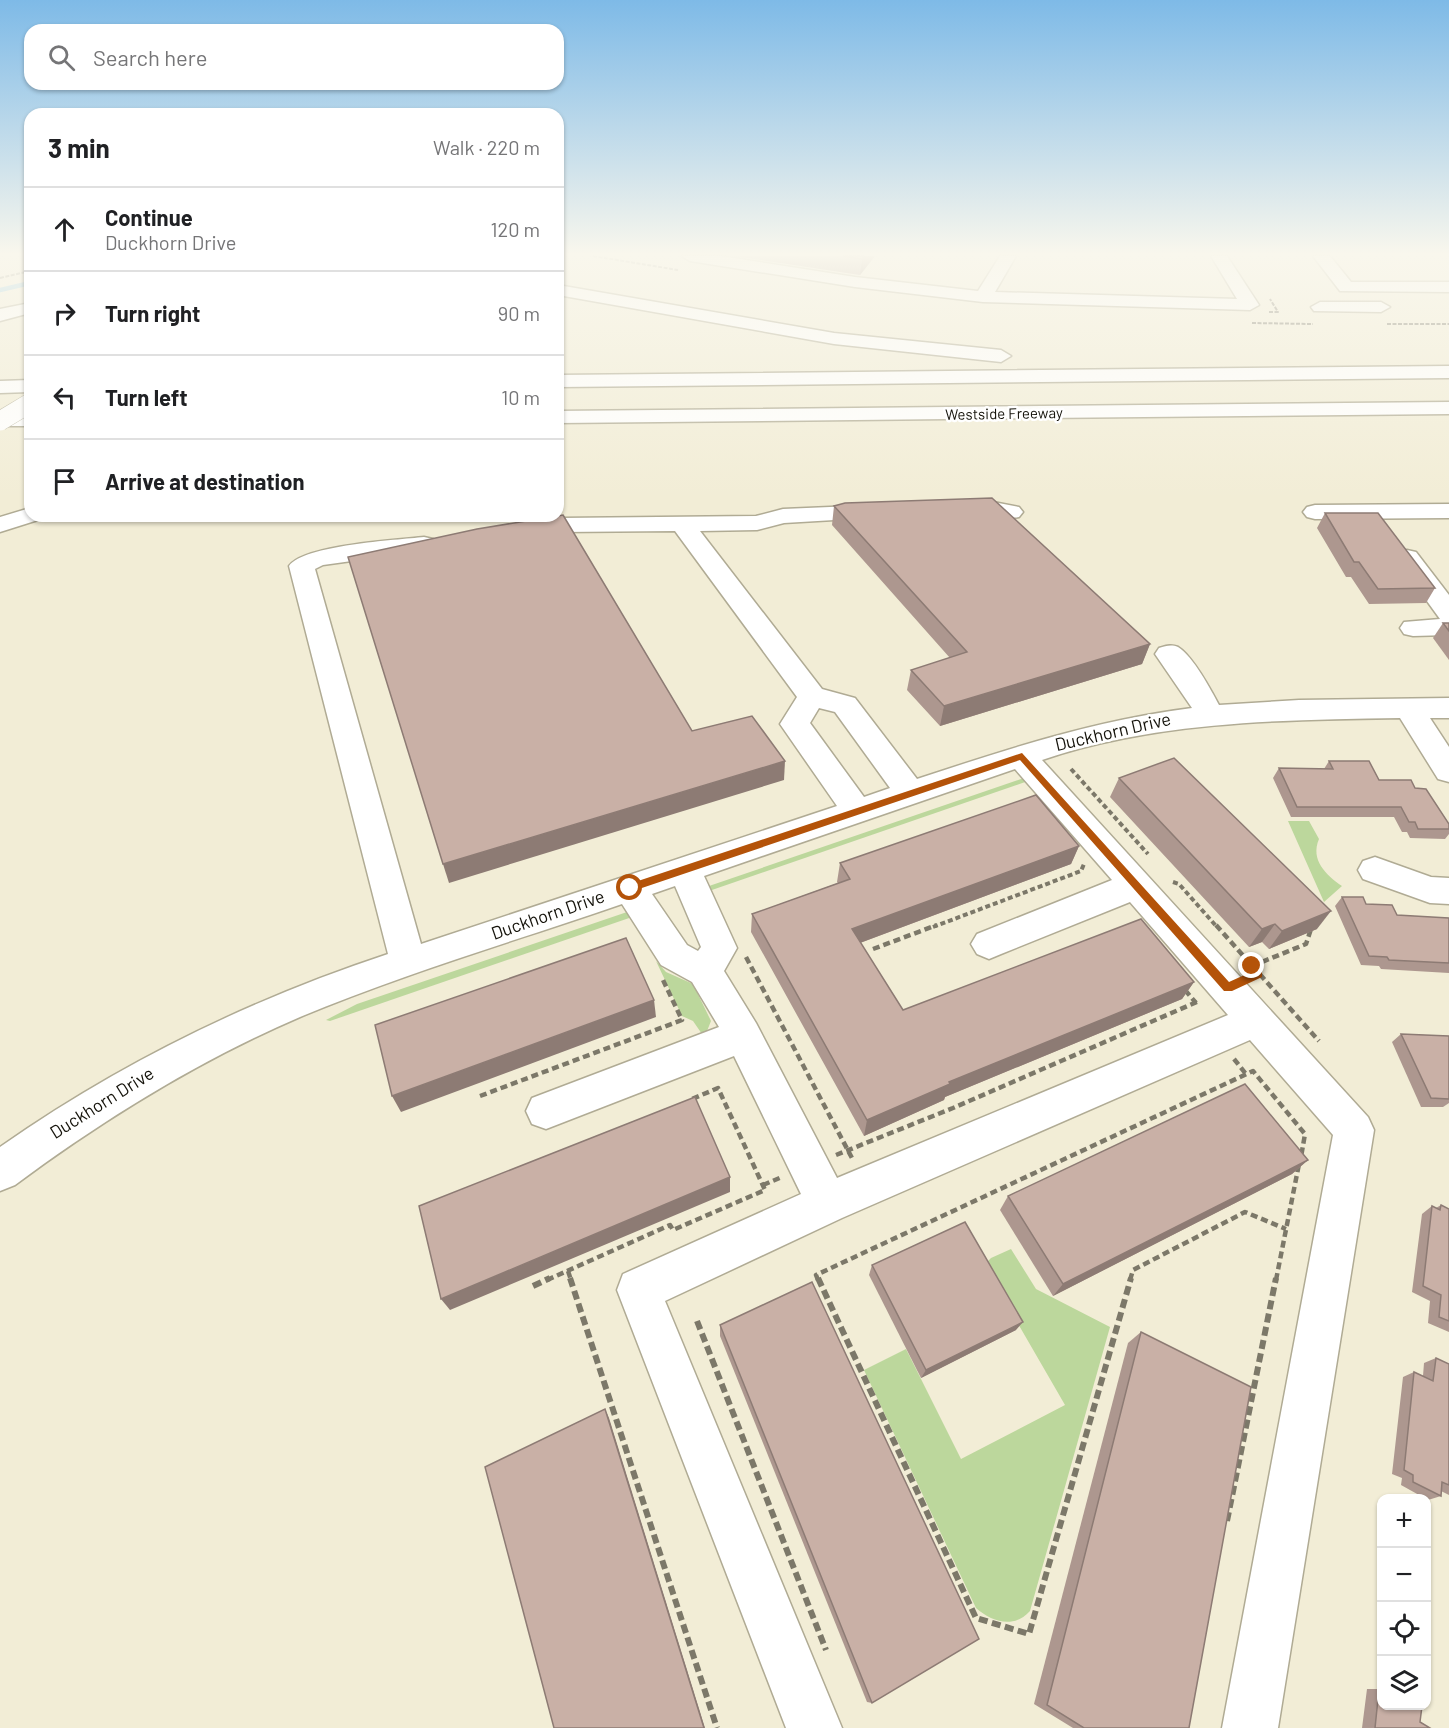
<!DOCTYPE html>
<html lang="en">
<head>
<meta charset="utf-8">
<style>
  body { margin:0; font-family:Barlow,sans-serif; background:#f6f6f6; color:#202124 }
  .controls { position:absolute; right:18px; bottom:18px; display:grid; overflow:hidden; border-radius:12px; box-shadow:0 2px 4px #0004 }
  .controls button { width:54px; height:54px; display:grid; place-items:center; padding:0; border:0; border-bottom:2px solid #e0e0e0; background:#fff; color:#202124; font:30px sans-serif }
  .stop { position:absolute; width:18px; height:18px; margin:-14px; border:4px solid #b45309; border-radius:50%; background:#fff }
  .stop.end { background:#b45309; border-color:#fff; box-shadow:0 2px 6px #0008 }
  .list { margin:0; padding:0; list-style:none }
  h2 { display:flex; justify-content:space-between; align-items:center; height:78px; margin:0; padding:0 24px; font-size:26px }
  h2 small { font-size:20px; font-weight:400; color:#757577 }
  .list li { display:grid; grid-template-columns:39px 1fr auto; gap:18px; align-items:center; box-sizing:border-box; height:84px; padding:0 24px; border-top:2px solid #e0e0e0 }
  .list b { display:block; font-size:22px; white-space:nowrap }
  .list p { margin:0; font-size:20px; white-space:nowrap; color:#757577 }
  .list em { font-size:20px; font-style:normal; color:#757577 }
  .icon { flex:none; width:33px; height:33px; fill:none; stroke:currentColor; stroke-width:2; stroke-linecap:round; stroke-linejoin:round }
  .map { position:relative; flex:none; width:1449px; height:1728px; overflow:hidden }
  .search { position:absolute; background:#fff; box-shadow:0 2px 4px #0004; left:24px; top:24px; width:540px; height:66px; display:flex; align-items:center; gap:15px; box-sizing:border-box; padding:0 21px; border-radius:18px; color:#757577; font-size:22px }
  .panel { position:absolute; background:#fff; box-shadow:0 2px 4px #0004; left:24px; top:108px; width:540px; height:414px; border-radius:18px }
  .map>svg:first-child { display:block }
</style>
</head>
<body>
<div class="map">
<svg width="1449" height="1728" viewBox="0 0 1449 1728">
  <rect width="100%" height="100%" fill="#f2edd6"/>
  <g fill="#bcd79c">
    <path d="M1024,778l4,3 -319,110v-5z"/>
    <path d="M1288,821h21l10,18c-9,21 7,36 23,47l-18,16z"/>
    <path d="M630,911l5,5 -305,105 -4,-1 31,-16z"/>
    <path d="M656,961l10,11 27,12 18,37 -4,10 -5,3 -9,-13 -11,-5z"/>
    <path d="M1011,1249l25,40 74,38 -80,284c-16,18 -38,11 -54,-3l-112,-238 42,-21 55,110 104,-54 -81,-140 7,-7z"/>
  </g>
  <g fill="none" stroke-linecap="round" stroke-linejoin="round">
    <path stroke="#80c3e6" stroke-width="4.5" d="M0,290l30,-7"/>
    <g stroke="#b0ab94" stroke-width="3">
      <g id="minor">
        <path d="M682,256h39l134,21 123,14 22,-35h16l-21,36 242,7 -26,-43h16l32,49 -9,5 -267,-8 -128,-15 -165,-26z"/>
        <path d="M1313,256h17l21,26h98v10l-109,-1z"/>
        <path d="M1320,302h61l9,5 -9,5 -67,-1 -3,-4z"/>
        <path d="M983,500l36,7 4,5 -4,5c-7,2 -57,-2 -66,-4l-4,-5 4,-5z"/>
        <path d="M1449,504v14l-134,1 -8,-2 -4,-5 4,-5 8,-2z"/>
        <path d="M877,505l8,2 4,5 -4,5 -101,6 -27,7 -57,1 122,158 33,9 62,81c91,-30 179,-59 275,-71l-37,-54 4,-6c7,-2 12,-4 19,-1 15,9 33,43 41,58l80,-5 150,-2v20h-19l19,29v35l-11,-3 -38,-61c-120,2 -243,3 -358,42l326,357 6,13 -96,598h-56l111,-593 -83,-95 -408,178 -177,83 177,427h-56l-169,-438 6,-16 178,-80 -67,-138 -188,73 -14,-5 -6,-13 6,-13 187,-71 -27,-45 -31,-17 -39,-61c-107,37 -217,69 -322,113 -102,44 -196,102 -285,168l-15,6v-44c120,-84 249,-147 388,-193l-99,-388c15,-21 107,-26 135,-29l9,2 3,5 -3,5 -9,2 -101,14 -8,4 106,375 416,-138 -57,-82 17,-27 -122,-166 -114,1 -35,9 -9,-2 -3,-5 3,-5 44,-11 195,-2 27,-7zM819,708l16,4 55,76 -26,9 -54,-74zM1015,769l97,111 -135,54 -6,10 6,10 12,5 12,-5 129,-52 98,113 -391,163 -81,-155 -32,-52 13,-23 -33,-72zM675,886l26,61 -3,4 -11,-6 -35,-51z"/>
        <path d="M1407,550l9,2 33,43v40l-36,1 -9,-2 -4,-6 4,-6 36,-3 -45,-62 3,-5z"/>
        <path d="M1375,857l56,20 18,1v26l-19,-1 -67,-24 -5,-9 5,-9z"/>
      </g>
    </g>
    <g stroke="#b0ab94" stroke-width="3">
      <g id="highway">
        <path d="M558,285l276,48 167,17 10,6 -10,6 -167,-18 -276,-49z"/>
        <path d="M30,303v10l-30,8v-12z"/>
        <path d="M1449,366v12l-891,9v-12z"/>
        <path d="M30,380v12l-30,1v-12z"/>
        <path d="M1449,402v12l-891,9v-12z"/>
        <rect x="0" y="414" width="30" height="12"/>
        <path d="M30,508v8h11l-3,4 -38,12v-15z"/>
      </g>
    </g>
    <g stroke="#7c7869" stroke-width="2" stroke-dasharray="4 1.5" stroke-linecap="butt">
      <path d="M593,256l85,14"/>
      <path d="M0,278l30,-7"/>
      <path d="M1269,312h9l-8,-13"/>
      <path d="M1252,323l61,1"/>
      <path d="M1387,324h62"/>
    </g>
    <g stroke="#7c7869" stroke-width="4" stroke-dasharray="5 3" stroke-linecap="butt">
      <path d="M1071,769l77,85"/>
      <path d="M1173,882l6,2 38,43"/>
      <path d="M933,927l148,-56 3,-7"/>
    </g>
    <g stroke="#7c7869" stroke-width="4.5" stroke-dasharray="7 4" stroke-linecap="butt">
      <path d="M1216,925l103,116"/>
      <path d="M873,949l64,-24"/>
      <path d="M746,957l107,203"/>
      <path d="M1252,966l54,-22 6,-18"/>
      <path d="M1185,990l11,13"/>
      <path d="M1234,1059l12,15"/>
      <path d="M480,1096l202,-76 -19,-40"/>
      <path d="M836,1155l117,-47 246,-107"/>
      <path d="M763,1185l19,-8"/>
      <path d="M568,1271l3,9"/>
      <path d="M547,1280l123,-55 3,5 92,-40 -47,-102 -26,11"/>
      <path d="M818,1280l-2,-5 437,-204 52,63 -4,23"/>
      <path d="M1130,1280l3,-10 112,-58 41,17"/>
      <path d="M1276,1280l23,-116"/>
    </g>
    <g stroke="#7c7869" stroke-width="6" stroke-dasharray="9 4.5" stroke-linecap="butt">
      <path d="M570,1278l147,450"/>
      <path d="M818,1278l158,340 53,16 102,-356"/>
      <path d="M533,1286l17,-8"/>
      <path d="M697,1321l129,329"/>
      <path d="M1227,1521l49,-243"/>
    </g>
    <use href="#minor" fill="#fff" fill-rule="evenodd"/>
    <use href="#highway" fill="#fff" fill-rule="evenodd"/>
    <g stroke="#b0ab94" stroke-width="20" stroke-linecap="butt">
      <path id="major-bridge" d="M0,421l30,-18"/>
    </g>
    <use href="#major-bridge" stroke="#fff" stroke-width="19"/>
  </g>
  <g fill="#ad978f">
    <path d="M734,256h141l-15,19z"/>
    <path d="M834,506l316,138 -8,20 -202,62 -33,-36 4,-20 39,-12 -118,-133z"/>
    <path d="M1325,513l110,75 -9,15 -57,1 -18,-27h-5l-29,-49z"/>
    <path d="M1443,623h6v37l-16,-22z"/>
    <path d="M1329,761l50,19 36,8 34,36v10l-4,5 -35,-1 -3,-6h-5l-8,-15h-103l-18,-39 6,-10 45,1z"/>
    <path d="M1119,778l198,151 -48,20 -7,-7 -13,5 -139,-150z"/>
    <path d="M1079,846l-8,18 -211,79 43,67 291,-28 -12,17 -237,98 -1,3 -80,36 -113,-204 1,-18 86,-31 -1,-1 3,-19z"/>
    <path d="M1342,897l24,7 31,11 52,3v55l-68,-4 -2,-3 -18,-1 -26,-59z"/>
    <path d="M1401,1034l48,2v67l-6,4h-22l-29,-65z"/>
    <path d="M1308,1160l-16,14 -239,122 -53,-86 8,-14z"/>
    <path d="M1441,1205l8,4v123l-21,-9 2,-22 -18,-9 10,-78 10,-8 4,2z"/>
    <path d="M872,1265l144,65 -95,48 -52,-103z"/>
    <path d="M720,1325l152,378 -5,-1 -147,-366z"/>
    <path d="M1141,1332l48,396h-116l-39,-24 94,-361z"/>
    <path d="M1436,1358l13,6v131l-8,-4v5l-13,4 -27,-15 1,-7 -10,-4 11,-97 11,-5 9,4 1,-13z"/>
    <path d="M1378,1686h4v20l38,16 10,6h-68l5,-39h11z"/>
  </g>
  <g fill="#8d7b74">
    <path d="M864,256h11l-15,19 2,-16z"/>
    <path d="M1150,644l-8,20 -202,62 4,-20z"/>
    <path d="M785,761l-1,19 -335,103 -6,-19z"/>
    <path d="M1079,846l-8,18 -222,83 3,-18z"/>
    <path d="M1331,911l-14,18 -48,20 13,-18z"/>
    <path d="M1275,924l-13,18 -13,5 13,-18z"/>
    <path d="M1194,982l-12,17 -237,98 -1,3 -80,36 3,-16 82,-38z"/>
    <path d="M654,1000l2,17 -255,95 -9,-16z"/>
    <path d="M1308,1160l-16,14 -239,122 10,-12z"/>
    <path d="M730,1177v15l-280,118 -9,-11z"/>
    <path d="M1023,1322l-7,8 -95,48 5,-8z"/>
    <path d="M605,1409l4,9 96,310h-1z"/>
  </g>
  <g fill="#c9b0a6" stroke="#8d7b74" stroke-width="1.5">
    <path d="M843,256h21l-2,3z"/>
    <path d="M992,498l158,146 -206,62 -33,-36 56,-18 -133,-146 11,-3z"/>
    <path d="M1325,513h53l57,75 -57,1 -19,-27h-5z"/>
    <path d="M563,515l129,216 60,-15 33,45 -342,103 -95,-307 129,-28z"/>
    <path d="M1443,623h6v8z"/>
    <path d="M1174,758l157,153 -49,20 -7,-7 -13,5 -143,-151z"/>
    <path d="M1329,761h40l10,19h32l4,8 11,1 23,35v5h-31l-3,-7h-6l-8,-15h-104l-18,-39 54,1z"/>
    <path d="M1036,795l43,51 -227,83 51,81 238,-91 53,63 -245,100 1,2 -83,36 -115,-206 98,-35 -10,-16z"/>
    <path d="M1342,897h21l3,7 26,1 5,10 52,3v45l-60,-3 -2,-3 -18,-1z"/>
    <path d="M626,938l28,62 -262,96 -17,-71z"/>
    <path d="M1401,1034l48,2v63l-18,-1z"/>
    <path d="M1245,1084l63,76 -245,124 -55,-88z"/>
    <path d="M695,1097l35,80 -289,122 -22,-93z"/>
    <path d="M1441,1205l8,4v112l-10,-4 2,-22 -18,-9 9,-80 8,4z"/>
    <path d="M965,1222l58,100 -97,48 -54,-105z"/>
    <path d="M812,1282l167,357 -107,64 -152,-378z"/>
    <path d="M1141,1332l110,55 -62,341h-105l-37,-23z"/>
    <path d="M1436,1358l13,6v121l-7,-3 -1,14 -28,-14v-7l-9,-5 10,-98 19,9z"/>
    <path d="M605,1409l99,319h-150l-69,-261z"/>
    <path d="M1379,1689l3,1v16h40l-2,16 10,6h-55z"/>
  </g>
  <linearGradient id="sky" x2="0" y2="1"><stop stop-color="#7ebae7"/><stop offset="0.51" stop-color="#f9f7ed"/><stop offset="1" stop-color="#f9f7ed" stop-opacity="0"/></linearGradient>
  <rect width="1449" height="498" fill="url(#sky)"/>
  <path fill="#b45309" d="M1022,753l207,229 22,-10 -4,-6 5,-4 10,8v7l-30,14h-8l-204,-231 -390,132 -5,-4 1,-3z"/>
  <g text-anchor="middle" stroke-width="5" stroke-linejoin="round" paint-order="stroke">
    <g font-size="15" fill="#14120a" stroke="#fff">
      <text transform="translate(1004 414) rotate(-1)" y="5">Westside Freeway</text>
    </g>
    <g font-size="18" fill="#14120a" stroke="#fff">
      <text transform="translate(1113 732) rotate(-13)" y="6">Duckhorn Drive</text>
      <text transform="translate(548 915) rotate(-19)" y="6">Duckhorn Drive</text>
      <text transform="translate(102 1103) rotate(-32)" y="6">Duckhorn Drive</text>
    </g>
  </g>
</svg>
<div class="controls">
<button>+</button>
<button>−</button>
<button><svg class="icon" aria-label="locate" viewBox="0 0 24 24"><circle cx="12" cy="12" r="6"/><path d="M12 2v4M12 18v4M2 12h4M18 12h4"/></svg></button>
<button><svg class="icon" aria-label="layers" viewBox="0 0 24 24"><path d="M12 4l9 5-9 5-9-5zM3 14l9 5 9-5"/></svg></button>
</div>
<div class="stop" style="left:630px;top:888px"></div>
<div class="stop end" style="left:1252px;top:966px"></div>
<div class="search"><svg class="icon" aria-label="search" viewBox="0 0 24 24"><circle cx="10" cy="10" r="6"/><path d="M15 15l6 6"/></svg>Search here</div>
<section class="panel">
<h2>3 min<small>Walk · 220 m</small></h2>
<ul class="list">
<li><svg class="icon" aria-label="ahead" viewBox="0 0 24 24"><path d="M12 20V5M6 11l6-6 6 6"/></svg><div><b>Continue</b><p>Duckhorn Drive</p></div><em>120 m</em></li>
<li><svg class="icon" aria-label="right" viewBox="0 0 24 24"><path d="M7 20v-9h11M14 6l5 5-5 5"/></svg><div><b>Turn right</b></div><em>90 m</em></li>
<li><svg class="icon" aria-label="left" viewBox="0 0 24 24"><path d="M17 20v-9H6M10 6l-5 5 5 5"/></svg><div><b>Turn left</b></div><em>10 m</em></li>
<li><svg class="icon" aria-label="arrive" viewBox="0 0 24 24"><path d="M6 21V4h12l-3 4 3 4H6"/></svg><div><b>Arrive at destination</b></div></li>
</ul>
</section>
</div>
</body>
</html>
